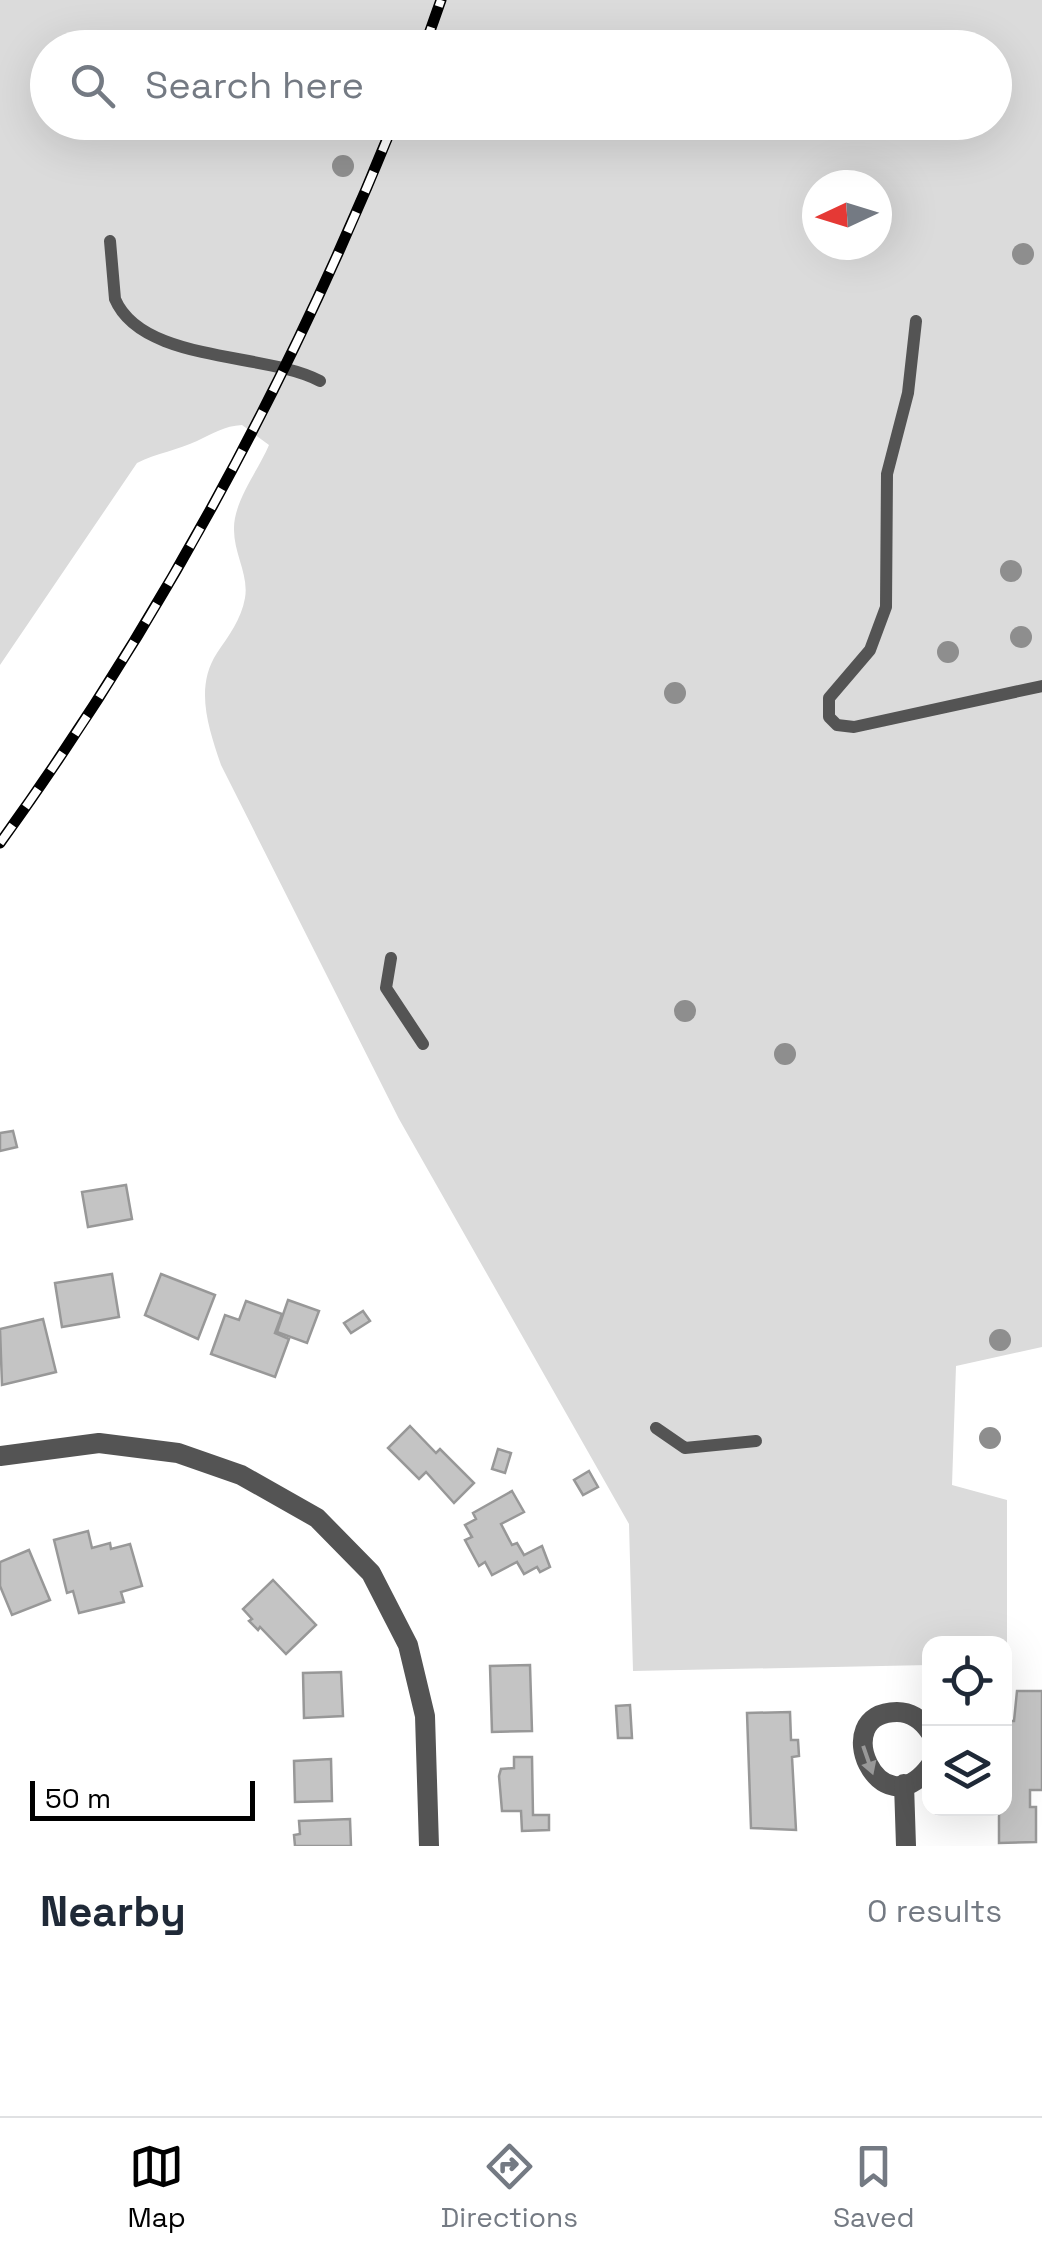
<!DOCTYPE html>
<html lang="en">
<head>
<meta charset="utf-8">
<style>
  body { margin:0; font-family:"Space Grotesk",sans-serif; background:#f6f6f7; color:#1f2937 }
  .controls { position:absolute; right:30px; bottom:30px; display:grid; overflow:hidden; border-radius:20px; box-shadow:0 10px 40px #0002 }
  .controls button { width:90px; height:90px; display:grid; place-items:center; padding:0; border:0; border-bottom:2px solid #e0e1e3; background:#fff; color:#1f2937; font:50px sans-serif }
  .compass { position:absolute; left:802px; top:170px; width:90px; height:90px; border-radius:50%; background:#fff; box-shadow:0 10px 40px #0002; rotate:266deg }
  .scale { position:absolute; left:30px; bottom:25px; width:225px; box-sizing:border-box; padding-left:10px; border:5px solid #000; border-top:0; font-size:28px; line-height:35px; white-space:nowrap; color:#000; -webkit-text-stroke:8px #fff; paint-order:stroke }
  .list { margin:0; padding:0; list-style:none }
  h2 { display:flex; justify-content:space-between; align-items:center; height:130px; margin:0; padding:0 40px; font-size:42px }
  h2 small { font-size:32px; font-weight:400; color:#747a83 }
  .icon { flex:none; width:55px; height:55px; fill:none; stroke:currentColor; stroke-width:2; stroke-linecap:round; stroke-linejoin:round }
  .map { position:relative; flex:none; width:1042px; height:1846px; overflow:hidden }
  .search { position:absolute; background:#fff; box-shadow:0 10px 40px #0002; left:30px; right:30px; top:30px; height:110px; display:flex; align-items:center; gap:25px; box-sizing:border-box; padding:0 35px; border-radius:55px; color:#747a83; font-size:38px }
  .sheet { height:270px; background:#fff }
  nav { display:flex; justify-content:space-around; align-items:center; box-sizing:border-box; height:140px; border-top:2px solid #e0e1e3; background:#fff; font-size:28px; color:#747a83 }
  nav a { display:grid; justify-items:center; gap:5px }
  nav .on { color:#000 }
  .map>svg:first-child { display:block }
</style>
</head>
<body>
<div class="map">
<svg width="1042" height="1846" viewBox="0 0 1042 1846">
  <rect width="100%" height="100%" fill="#fff"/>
  <path fill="#dbdbdb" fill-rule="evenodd" d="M0,0h1042v1347l-86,19 -4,119 55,15v164l-3,-20h-74l-1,21 -296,6 -4,-147 -230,-405 -178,-354c-12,-36 -27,-77 -4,-112 12,-18 24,-33 28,-55 4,-23 -11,-44 -11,-68 -1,-28 24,-59 35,-85l-27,-20c-18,1 -28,8 -45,16 -19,9 -40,12 -60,22l-137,202zM48,48h946v74h-946zM817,185h60v60h-60z"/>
  <g fill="#c4c4c4" stroke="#989898" stroke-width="2.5">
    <path d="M13,1131l4,16 -17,4v-18z"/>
    <path d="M126,1185l6,34 -44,8 -6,-35z"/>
    <path d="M112,1274l7,43 -57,10 -7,-44z"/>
    <path d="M161,1274l54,21 -17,44 -53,-24z"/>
    <path d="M288,1300l31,11 -12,32 -30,-11z"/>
    <path d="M246,1301l36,13 -7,19 14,6 -14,38 -64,-23 14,-39 14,5z"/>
    <path d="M363,1311l7,10 -19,12 -7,-10z"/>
    <path d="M43,1319l13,53 -54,13 -2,-56z"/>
    <path d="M410,1426l26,27 4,-4 34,34 -20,20 -28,-31 -7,7 -31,-31z"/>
    <path d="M498,1449l13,4 -6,20 -13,-4z"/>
    <path d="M589,1471l9,16 -15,8 -9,-15z"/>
    <path d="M512,1491l12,21 -23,12 11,21 5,-2 7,12 18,-9 8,21 -10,5 -3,-5 -13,7 -7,-12 -25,13 -7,-13 -6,4 -14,-26 7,-3 -7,-12 11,-6 -3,-6z"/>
    <path d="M88,1531l4,17 18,-5 1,6 19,-5 12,42 -21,6 3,10 -45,11 -6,-22 -6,2 -13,-53z"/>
    <path d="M29,1550l21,50 -38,15 -12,-29v-24z"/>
    <path d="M273,1580l43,45 -30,29 -26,-27 -2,3 -9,-9 3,-2 -9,-10z"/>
    <path d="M530,1665l2,66 -40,1 -2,-66z"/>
    <path d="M341,1672l2,44 -39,2 -1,-45z"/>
    <path d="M1017,1691h25v99h-12v17h6v35l-37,1v-34l-5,-1h10v-87h10z"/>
    <path d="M630,1705l2,33h-14l-2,-32z"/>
    <path d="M790,1712l1,28h7l1,16 -7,1 4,73 -45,-2 -4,-115z"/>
    <path d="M514,1757h18l1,58h16v15l-27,1 -1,-20h-19l-3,-35 2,-7 13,-1z"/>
    <path d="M331,1759l1,42 -37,1 -1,-41z"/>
    <path d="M350,1819l1,27h-56l-1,-11 6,-1 -1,-13z"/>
  </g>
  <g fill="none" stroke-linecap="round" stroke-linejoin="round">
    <g stroke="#545454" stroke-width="12">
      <path d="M110,241l5,58c27,64 151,53 205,82"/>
      <path d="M916,321l-8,72 -21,81 -1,133 -16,43 -41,48v19l8,8 17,2 188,-41"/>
      <path d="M391,958l-5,30 37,56"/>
      <path d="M656,1428l29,20 71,-7"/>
    </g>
    <g stroke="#545454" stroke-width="20">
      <path d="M0,1456l99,-13 79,10 63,22 76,43 54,55 37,72 17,71 4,130"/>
      <path d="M930,1732c-8,-12 -19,-20 -33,-20 -71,0 -17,121 33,54"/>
      <path d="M904,1784l2,62"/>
    </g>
    <g stroke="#000" stroke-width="11">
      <g id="rail">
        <path d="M424,48l17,-48"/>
        <path d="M0,843c161,-223 291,-466 394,-721"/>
      </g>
    </g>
    <use href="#rail" stroke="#fff" stroke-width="8" stroke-dasharray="22" stroke-linecap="butt"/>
  </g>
  <g fill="#8e8e8e">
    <circle cx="343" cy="166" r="11"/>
    <circle cx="1023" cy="254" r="11"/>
    <circle cx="1011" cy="571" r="11"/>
    <circle cx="1021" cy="637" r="11"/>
    <circle cx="948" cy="652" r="11"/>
    <circle cx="675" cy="693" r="11"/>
    <circle cx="685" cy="1011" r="11"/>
    <circle cx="785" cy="1054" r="11"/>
    <circle cx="1000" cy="1340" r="11"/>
    <circle cx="990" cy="1438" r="11"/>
  </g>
  <defs><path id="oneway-solid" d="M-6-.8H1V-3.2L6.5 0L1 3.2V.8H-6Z" transform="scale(2.5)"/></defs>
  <use fill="#989898" href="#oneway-solid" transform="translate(868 1760) rotate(71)"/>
</svg>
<div class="controls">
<button><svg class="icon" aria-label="locate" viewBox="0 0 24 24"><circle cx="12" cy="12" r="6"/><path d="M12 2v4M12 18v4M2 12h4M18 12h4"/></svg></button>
<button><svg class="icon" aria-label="layers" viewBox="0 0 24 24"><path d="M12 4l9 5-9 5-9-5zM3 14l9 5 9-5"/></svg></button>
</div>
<svg class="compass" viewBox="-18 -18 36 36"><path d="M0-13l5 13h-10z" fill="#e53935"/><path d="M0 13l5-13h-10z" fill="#747a83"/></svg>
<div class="scale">50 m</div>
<div class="search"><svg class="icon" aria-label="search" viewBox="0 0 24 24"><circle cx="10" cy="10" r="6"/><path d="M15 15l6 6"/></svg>Search here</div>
</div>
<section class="sheet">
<h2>Nearby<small>0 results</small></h2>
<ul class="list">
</ul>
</section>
<nav>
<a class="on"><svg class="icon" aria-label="map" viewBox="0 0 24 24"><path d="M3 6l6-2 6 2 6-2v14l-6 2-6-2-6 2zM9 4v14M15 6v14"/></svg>Map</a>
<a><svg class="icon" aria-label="directions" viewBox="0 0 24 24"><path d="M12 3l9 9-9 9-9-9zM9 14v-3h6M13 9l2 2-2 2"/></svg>Directions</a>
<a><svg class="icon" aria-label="saved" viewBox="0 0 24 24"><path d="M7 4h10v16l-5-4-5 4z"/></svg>Saved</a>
</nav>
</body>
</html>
